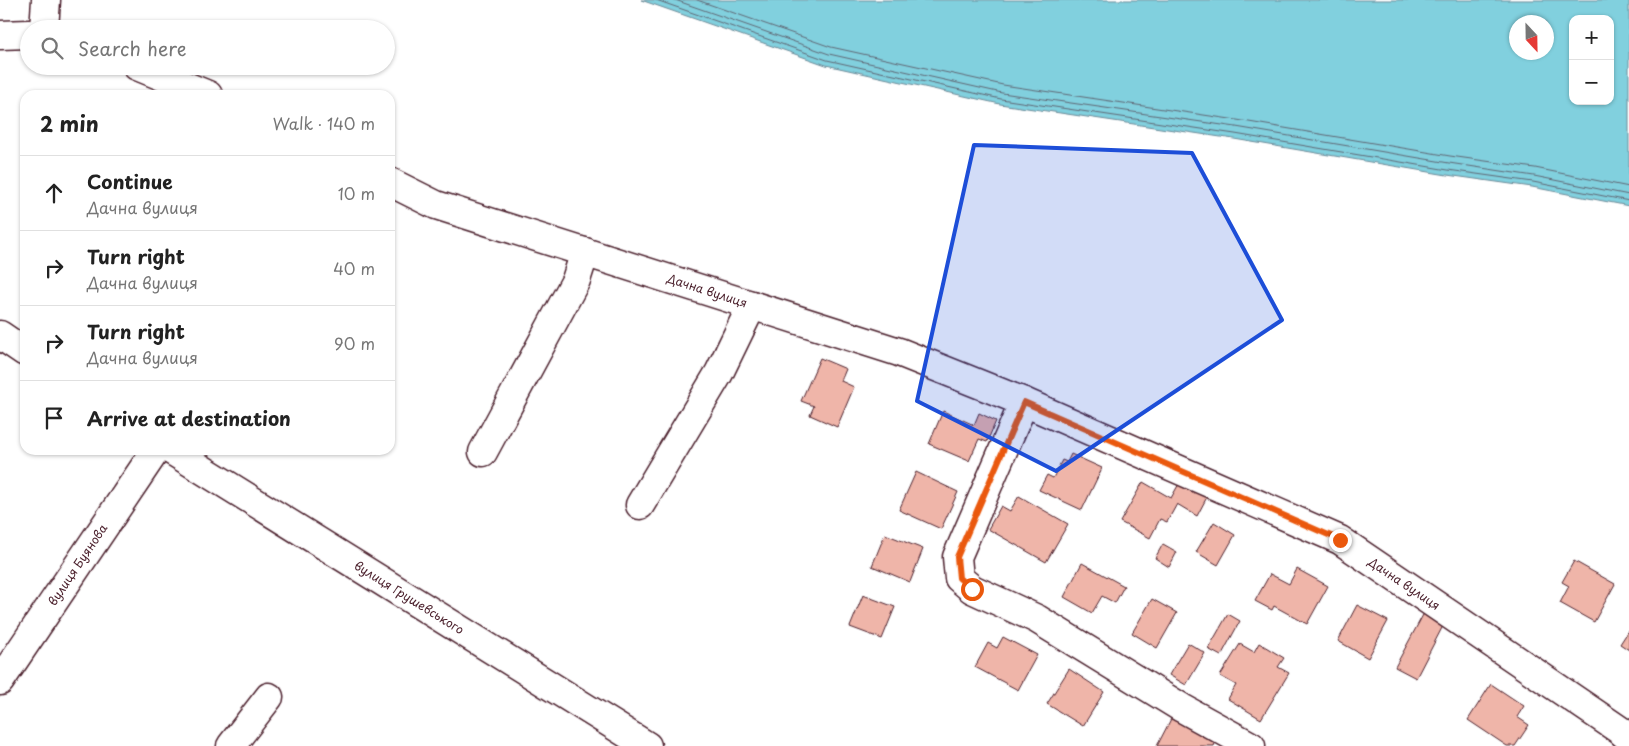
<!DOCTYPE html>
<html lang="en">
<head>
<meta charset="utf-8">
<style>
  body { margin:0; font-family:"Playpen Sans",sans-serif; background:#f6f6f6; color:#222 }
  .controls { position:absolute; right:15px; top:15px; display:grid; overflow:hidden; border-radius:10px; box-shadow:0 1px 4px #0004 }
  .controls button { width:45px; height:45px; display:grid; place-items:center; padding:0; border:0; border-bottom:1px solid #e0e0e0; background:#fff; color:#222; font:25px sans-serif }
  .compass { position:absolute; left:1509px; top:15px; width:45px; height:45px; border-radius:50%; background:#fff; box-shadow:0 1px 4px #0004; rotate:158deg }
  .stop { position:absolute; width:15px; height:15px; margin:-11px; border:4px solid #ea580c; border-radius:50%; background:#fff }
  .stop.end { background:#ea580c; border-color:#fff; box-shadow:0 1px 5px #0008 }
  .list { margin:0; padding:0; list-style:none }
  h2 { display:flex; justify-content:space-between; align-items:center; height:65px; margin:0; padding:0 20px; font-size:21px }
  h2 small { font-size:16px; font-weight:400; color:#767676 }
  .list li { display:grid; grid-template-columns:32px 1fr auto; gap:15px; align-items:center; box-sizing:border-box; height:75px; padding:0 20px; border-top:1px solid #e0e0e0 }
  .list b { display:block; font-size:19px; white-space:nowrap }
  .list p { margin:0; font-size:16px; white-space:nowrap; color:#767676 }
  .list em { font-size:16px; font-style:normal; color:#767676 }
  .icon { flex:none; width:28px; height:28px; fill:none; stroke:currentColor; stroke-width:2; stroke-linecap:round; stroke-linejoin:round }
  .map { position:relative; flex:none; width:1629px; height:746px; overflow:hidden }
  .search { position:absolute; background:#fff; box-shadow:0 1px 4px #0004; left:20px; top:20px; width:375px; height:55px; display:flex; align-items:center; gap:12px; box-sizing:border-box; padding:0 18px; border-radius:28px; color:#767676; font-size:19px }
  .panel { position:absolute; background:#fff; box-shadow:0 1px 4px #0004; left:20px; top:90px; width:375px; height:365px; border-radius:15px }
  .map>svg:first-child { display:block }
</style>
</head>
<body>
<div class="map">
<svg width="1629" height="746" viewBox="0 0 1629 746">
  <rect width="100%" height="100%" fill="#fff"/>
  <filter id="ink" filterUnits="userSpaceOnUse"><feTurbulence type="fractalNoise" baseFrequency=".02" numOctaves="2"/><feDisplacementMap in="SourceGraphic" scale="10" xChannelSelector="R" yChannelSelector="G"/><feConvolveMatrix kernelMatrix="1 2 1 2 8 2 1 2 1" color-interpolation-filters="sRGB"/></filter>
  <g filter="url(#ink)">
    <path fill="#81d0de" stroke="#6b8996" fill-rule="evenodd" d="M641,0h988v206l-97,-19 -85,-12 -213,-36 -234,-35 -174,-39zM1573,19h37v82h-37zM1516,22h30v30h-30z"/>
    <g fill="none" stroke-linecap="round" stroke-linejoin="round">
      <g stroke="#606673" stroke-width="1">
        <path d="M656,0l171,60 174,39 234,35 213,36 85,12 96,19"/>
        <path d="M675,0l154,54 173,39 234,34 213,36 85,13 95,19"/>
        <path d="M697,0l134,47 172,38 234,35 213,36 85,12 94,19"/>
      </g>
    </g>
    <g fill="#efb5a9" stroke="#4a1f2b">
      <path d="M820,358l26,11 -5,12 13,6 -17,40 -27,-12 4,-9 -13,-5z"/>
      <path d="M943,411l31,14 5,-12 17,8 -9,21 -8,-3 -10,22 -40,-17z"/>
      <path d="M1071,454l31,14 -20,42 -43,-20 8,-15 6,3 9,-18 5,2z"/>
      <path d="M916,472l42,20 -17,37 -42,-19z"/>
      <path d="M1143,482l28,16 9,-16 27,15 -10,19 -20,-12 -10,18 -7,-3 -10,19 -30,-16z"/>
      <path d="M1019,496l49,28 -22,38 -58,-33 13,-23 9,5z"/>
      <path d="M1214,522l21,13 -17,30 -22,-13z"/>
      <path d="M885,534l38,15 -13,33 -38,-16z"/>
      <path d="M1163,544l14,8 -8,15 -14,-9z"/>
      <path d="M1574,561l41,23 -21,38 -34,-19 9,-17 -7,-4z"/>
      <path d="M1082,563l42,23 -9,17 -13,-7 -10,17 -28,-16z"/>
      <path d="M1297,569l31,17 -21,38 -33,-18 -2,4 -17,-9 15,-27 19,10z"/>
      <path d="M863,595l32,12 -13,32 -32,-12z"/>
      <path d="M1152,599l25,14 -20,35 -25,-15z"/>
      <path d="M1357,605l31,16 -20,37 -30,-17z"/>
      <path d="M1424,613l20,11 -28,54 -21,-11z"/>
      <path d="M1228,614l12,7 -19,35 -13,-7z"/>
      <path d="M1629,630v20l-9,-6z"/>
      <path d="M1003,637l34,18 -19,35 -43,-23 13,-24 9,5z"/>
      <path d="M1188,643l17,10 -19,32 -17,-10z"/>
      <path d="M1259,643l25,15 -6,9 11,6 -28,46 -33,-20 8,-14 -16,-9 20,-32 14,8z"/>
      <path d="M1069,669l35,23 -21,34 -36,-22z"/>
      <path d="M1491,684l33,22 -7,11 12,8 -14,21h-8l-39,-26z"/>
      <path d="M1173,715l45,22 -4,9h-57z"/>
    </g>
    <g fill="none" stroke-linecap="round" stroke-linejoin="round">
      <g stroke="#4a1f2b" stroke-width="31">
        <g id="minor">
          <path d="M44,29l2,-29"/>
          <path d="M0,35l29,-1"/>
          <path d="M137,66l71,29"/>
          <path d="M390,182l46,23 463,147 125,50 316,138 281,191 8,7"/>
          <path d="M0,335l25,17"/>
          <path d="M1024,402l-67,155 2,21 13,11 65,30 145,89 69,38"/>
          <path d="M171,450l476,296"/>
          <path d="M483,452l93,-172 9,-28"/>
          <path d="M640,505l79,-132 33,-68"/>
          <path d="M0,681l156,-231"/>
          <path d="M231,746l38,-49"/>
        </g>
      </g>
      <use href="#minor" stroke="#fff" stroke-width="28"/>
    </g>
  </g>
  <g fill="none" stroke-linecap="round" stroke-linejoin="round" filter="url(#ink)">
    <path stroke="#ea580c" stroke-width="6" d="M972,589l-13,-11 -2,-21 67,-155 316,138"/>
  </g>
  <path fill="#1d4ed8" fill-opacity="0.2" stroke="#1d4ed8" stroke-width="4" stroke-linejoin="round" d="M974,145l218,8 90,167 -226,151 -139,-70z"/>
  <g text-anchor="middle" stroke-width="4.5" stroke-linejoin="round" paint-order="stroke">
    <g font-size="12" fill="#4a1f2b" stroke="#fff">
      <text transform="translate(707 291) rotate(18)" y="4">Дачна вулиця</text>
      <text transform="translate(78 565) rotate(-56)" y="4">вулиця Буянова</text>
      <text transform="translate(1404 584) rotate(34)" y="4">Дачна вулиця</text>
      <text transform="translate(409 598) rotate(32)" y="4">вулиця Грушевського</text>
    </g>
  </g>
</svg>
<div class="controls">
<button>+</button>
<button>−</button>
</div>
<svg class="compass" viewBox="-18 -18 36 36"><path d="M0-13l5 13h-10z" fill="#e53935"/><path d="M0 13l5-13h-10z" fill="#767676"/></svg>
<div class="stop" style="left:972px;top:589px"></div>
<div class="stop end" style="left:1340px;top:540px"></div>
<div class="search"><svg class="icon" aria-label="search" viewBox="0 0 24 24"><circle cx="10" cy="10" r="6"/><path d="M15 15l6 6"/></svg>Search here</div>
<section class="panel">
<h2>2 min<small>Walk · 140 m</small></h2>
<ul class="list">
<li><svg class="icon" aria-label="ahead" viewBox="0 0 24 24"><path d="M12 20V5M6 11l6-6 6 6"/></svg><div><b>Continue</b><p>Дачна вулиця</p></div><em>10 m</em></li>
<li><svg class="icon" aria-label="right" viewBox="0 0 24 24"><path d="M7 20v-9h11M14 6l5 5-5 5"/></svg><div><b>Turn right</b><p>Дачна вулиця</p></div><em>40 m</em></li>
<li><svg class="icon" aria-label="right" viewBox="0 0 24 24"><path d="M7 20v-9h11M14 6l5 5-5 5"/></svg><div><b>Turn right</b><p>Дачна вулиця</p></div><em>90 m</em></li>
<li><svg class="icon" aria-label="arrive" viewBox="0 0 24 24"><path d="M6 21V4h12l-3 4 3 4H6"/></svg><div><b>Arrive at destination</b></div></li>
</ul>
</section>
</div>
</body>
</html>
